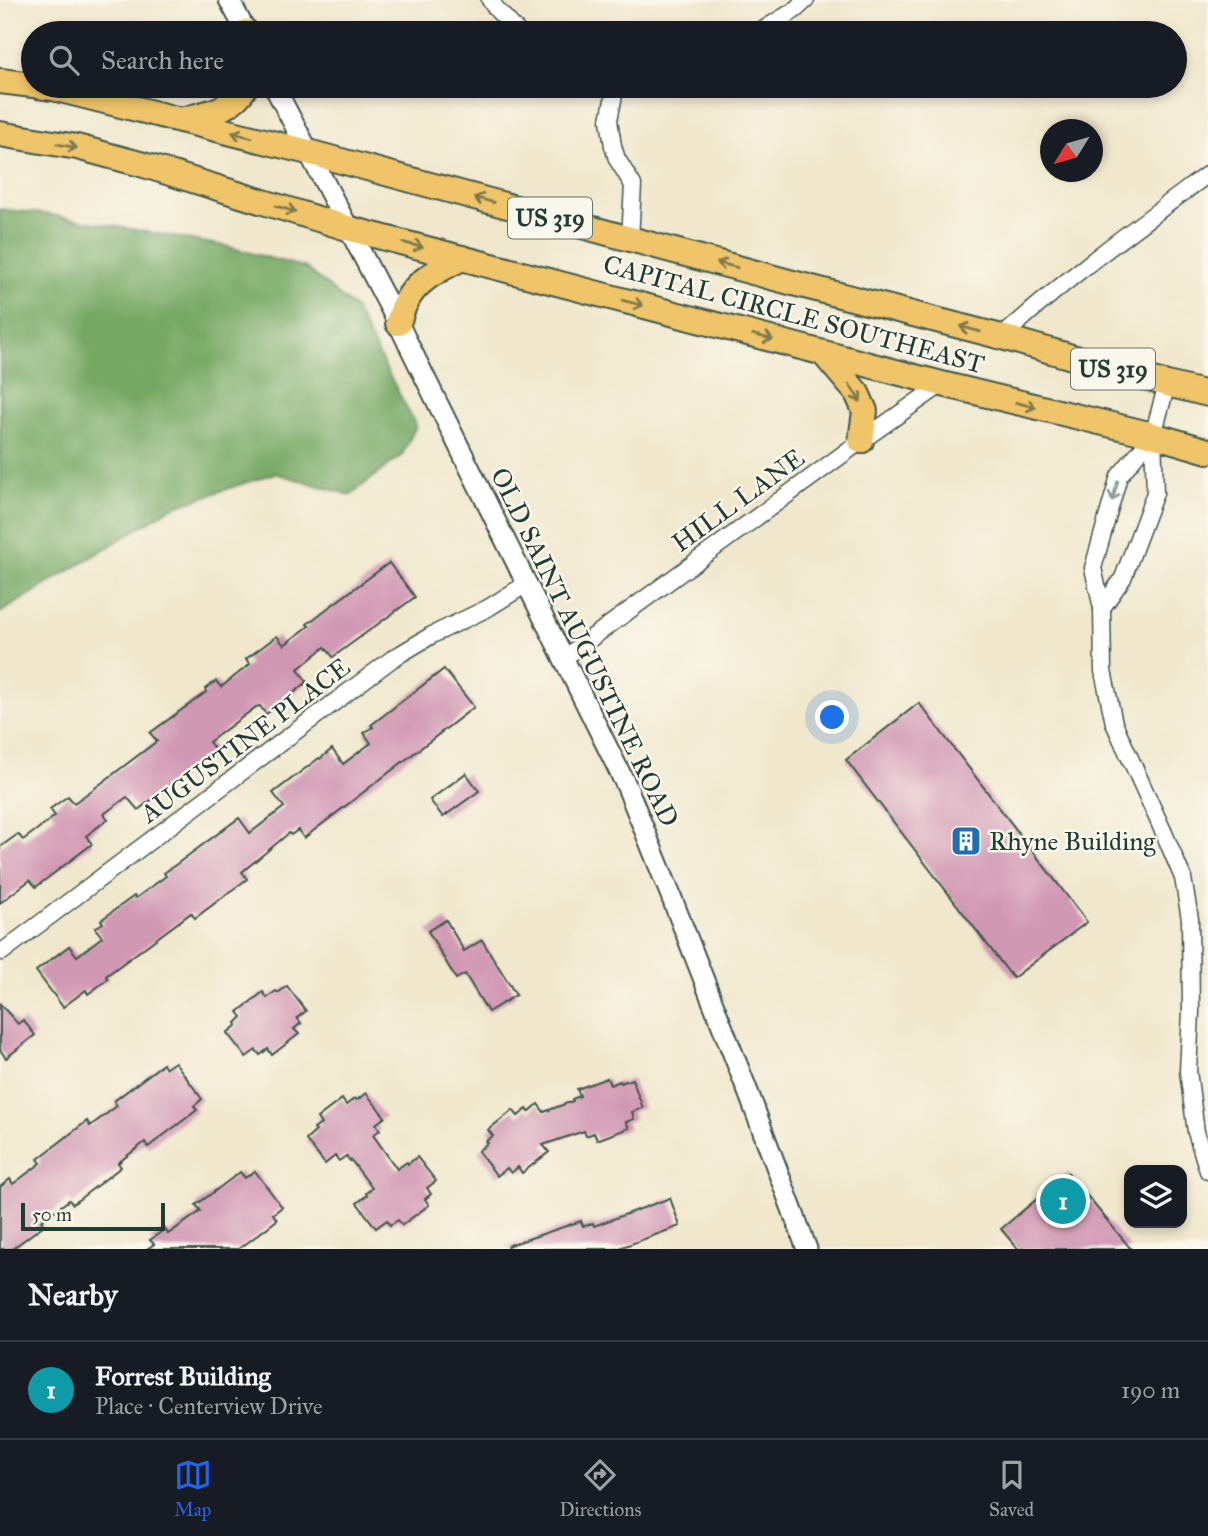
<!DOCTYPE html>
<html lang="en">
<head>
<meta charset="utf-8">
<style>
  body { margin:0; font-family:"IM FELL Great Primer",serif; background:#242831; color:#f1f3f6 }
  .controls { position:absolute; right:21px; bottom:21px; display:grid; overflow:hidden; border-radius:14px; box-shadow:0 4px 10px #0003 }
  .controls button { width:63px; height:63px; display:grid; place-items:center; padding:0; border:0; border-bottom:2px solid #363941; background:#171b24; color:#f1f3f6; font:35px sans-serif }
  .compass { position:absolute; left:1040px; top:119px; width:63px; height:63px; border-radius:50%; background:#171b24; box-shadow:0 4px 10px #0003; rotate:233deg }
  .scale { position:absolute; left:21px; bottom:18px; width:144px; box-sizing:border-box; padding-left:7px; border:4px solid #1f3d34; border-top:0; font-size:19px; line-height:24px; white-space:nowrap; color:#1f3d34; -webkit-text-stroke:5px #fbf7ec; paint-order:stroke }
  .you { position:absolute; left:833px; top:718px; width:24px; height:24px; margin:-18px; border:5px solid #fff; border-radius:50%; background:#1a73e8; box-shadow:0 0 0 10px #1a73e833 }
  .badge { display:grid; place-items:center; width:46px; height:46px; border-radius:50%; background:#2563eb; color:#fff; font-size:23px; font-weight:700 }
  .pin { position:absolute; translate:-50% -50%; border:4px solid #fff; box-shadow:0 2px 7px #0006 }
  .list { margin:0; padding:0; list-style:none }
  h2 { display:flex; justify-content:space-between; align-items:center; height:91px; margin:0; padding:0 28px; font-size:30px }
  h2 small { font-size:23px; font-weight:400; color:#9ea1a6 }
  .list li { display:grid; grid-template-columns:46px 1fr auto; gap:21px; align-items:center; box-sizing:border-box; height:98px; padding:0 28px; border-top:2px solid #363941 }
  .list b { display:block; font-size:26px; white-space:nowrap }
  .list p { margin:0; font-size:23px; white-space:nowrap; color:#9ea1a6 }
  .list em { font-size:23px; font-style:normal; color:#9ea1a6 }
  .icon { flex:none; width:38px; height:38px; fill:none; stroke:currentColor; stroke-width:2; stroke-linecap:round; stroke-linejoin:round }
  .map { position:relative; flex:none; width:1208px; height:1249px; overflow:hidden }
  .search { position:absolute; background:#171b24; box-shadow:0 4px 10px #0003; left:21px; right:21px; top:21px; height:77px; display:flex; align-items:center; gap:18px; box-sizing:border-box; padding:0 24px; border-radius:38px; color:#9ea1a6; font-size:26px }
  .sheet { height:189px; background:#171b24 }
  nav { display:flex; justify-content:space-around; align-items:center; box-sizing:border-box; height:98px; border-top:2px solid #363941; background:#171b24; font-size:19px; color:#9ea1a6 }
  nav a { display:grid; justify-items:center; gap:4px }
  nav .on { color:#2563eb }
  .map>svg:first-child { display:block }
</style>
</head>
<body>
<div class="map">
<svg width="1208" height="1249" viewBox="0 0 1208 1249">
  <rect width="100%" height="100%" fill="#fbf7ec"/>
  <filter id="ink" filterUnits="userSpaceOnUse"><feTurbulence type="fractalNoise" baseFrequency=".0143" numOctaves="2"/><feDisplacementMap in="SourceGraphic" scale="14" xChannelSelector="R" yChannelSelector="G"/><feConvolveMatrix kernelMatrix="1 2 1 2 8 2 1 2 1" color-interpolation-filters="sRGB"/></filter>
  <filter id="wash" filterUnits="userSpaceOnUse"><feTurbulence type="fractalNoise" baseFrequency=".00686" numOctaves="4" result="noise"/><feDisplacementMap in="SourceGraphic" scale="28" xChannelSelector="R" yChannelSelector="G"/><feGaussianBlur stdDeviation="1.57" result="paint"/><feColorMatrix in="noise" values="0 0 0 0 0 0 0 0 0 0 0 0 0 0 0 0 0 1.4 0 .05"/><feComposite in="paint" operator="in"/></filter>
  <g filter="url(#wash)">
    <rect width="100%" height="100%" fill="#f0e7cc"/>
    <path fill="#76a863" stroke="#4a724c" stroke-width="2" d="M0,209l52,6 173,31 81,22 48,40 62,118 -14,29 -52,40 -75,-22 -102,34 -173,106z"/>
    <g id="blocks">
      <g fill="#d198b3">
        <path d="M389,563l26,34 -82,60 -8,-10 -27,22 9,13 -23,19 -18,13 -6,-8 -4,1 -47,35 7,9 -78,59 -11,-13 -23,17 4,5 -22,17 6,8 -56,43 -6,-7 -30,23v-56l18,-13 5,6 32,-24 -5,-7 18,-13 6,7 21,-15 62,-47 -7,-8 56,-41 -1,-3 11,-8 5,6 29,-23 -4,-5 31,-23 7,9 25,-19 -2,-2 17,-13z"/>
        <path d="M444,669l30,38 -170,131 -6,-8 -7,5 -2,-2 -47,39 5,7 -52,39 -4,-5 -85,63 2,3 -20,15 -2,-4 -23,17 -27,-36 33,-25 8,10 25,-19 -7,-9 8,-5 -2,-3 33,-24 2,2 30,-22 -2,-3 14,-10 61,-45 11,15 34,-26 -11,-14 46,-35 1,1 12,-10 11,15 28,-21 -7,-10 9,-6 -2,-2z"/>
        <path d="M919,703l168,219 -74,56 -167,-218z"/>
        <path d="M466,773l13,18 -36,26 -13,-17z"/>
        <path d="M446,920l18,31 18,-11 34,55 -28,17 -23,-38 -9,5 -28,-48z"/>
        <path d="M287,986l19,25 -9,7 4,5 -7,6 5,5 -27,21 -4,-6 -8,6 -4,-5 -10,7 -19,-24 10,-8 -1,-2 6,-6 -4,-5 25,-20 4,6 9,-7 2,2z"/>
        <path d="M0,1004l18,20 5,-4 12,15 -29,23 -6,-8z"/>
        <path d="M175,1062l27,37 -8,7 3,4 -49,37 -3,-5 -27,21 3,4 -48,37 -4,-4 -28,21 3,4 -32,24h-12v-62l10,-8 3,5 28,-21 -3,-4 49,-38 3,5 27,-20 -3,-5 49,-37 3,4z"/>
        <path d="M607,1078l3,7 10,-4 1,2 11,-4 11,29 -11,4 2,7 -8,3 3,6 -32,12 -3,-7 -8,3 -2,-5 -41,14 6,7 -27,21 -4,-6 -7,6 -4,-5 -10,8 -19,-25 10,-8 -2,-2 7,-5 -5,-6 25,-20 5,6 9,-7 2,3 9,-8 6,8 29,-11 -1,-2 8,-3 -3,-7z"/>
        <path d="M366,1093l19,24 -9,7 4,6 -7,5 24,34 10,-7 1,2 9,-7 19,24 -9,7 4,6 -6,5 4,6 -27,20 -4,-5 -8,5 -3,-5 -11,8 -19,-25 10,-8 -1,-2 6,-5 -21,-28 -1,1 -4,-5 -7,5 -4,-5 -10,8 -19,-24 10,-9 -2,-2 7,-5 -4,-6 25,-19 4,6 9,-7 2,2z"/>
        <path d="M255,1171l27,36 -9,7 4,6 -30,23 -9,6h-91l7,-5 -4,-4 15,-11 3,5 33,-23 -5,-6 15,-11 29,-22 5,6z"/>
        <path d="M1068,1173l63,76h-113l-17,-20z"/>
        <path d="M670,1198l10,28 -63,23h-109l-1,-3 74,-25 2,5 10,-3 1,3z"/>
      </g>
    </g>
  </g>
  <g filter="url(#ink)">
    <use href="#blocks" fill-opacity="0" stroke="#3e564b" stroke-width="2"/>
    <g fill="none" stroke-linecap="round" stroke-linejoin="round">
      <g stroke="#3e564b" stroke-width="19">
        <g id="minor">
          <path d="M490,0l8,11 21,22"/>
          <path d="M758,33l37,-23 11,-10"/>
          <path d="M614,95l-5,25 4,26 4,13 16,26 -3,54"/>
          <path d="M1002,337c64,-59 136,-111 206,-163"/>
          <path d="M1153,435l-34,41 -26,92 9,40 1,63 11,52 50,110 19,45 7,41 1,93 -3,59 8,61 12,39"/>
          <path d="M1102,608l21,-30 32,-85 -2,-58 14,-51"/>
          <path d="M564,658l297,-217 81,-57"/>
          <path d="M2,952l390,-293 40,-24 56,-27 40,-25"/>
        </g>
      </g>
      <g stroke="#3e564b" stroke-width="23">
        <g id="tertiary">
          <path d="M229,0l18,33"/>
          <path d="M274,86l124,237 229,464 42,104 81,206 57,152"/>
        </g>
      </g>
      <g stroke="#3e564b" stroke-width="28">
        <g id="primary">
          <path d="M246,32v1"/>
          <path d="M0,81l33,4"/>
          <path d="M38,86l15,2 255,64 485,131 209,54 165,47 41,10"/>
          <path d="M181,120c25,-7 51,-9 65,-34"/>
          <path d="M0,134l77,13 67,18 203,63 595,156 211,51 55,16"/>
          <path d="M398,323c3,-7 4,-15 8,-21 11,-23 35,-33 56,-44"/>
          <path d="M823,353l34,40 8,18 -4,30"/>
        </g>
      </g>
      <use href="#minor" stroke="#fff" stroke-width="16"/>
      <use href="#tertiary" stroke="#fff" stroke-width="19"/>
      <use href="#primary" stroke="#f0c469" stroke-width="24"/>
    </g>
    <defs><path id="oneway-shaft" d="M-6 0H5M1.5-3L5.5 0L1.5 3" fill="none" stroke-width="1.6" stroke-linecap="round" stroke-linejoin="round" transform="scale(1.75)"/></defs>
    <g stroke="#7d7a4c">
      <use href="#oneway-shaft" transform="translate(242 135) rotate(-166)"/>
      <use href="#oneway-shaft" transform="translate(67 146) rotate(11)"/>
      <use href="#oneway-shaft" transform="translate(484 200) rotate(-165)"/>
      <use href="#oneway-shaft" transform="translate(286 209) rotate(17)"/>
      <use href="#oneway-shaft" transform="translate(413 245) rotate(14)"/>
      <use href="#oneway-shaft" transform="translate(727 265) rotate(-165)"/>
      <use href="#oneway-shaft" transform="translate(633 303) rotate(15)"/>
      <use href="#oneway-shaft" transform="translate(970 329) rotate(-165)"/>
      <use href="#oneway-shaft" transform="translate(763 337) rotate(15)"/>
      <use href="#oneway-shaft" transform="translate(855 393) rotate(57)"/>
      <use href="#oneway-shaft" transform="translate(1026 405) rotate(14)"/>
    </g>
    <use stroke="#8f9e9a" href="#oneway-shaft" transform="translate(1115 491) rotate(106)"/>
  </g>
  <defs>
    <g id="building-square" transform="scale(1.575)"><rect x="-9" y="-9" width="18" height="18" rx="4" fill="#1f6fb2" stroke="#fbf7ec"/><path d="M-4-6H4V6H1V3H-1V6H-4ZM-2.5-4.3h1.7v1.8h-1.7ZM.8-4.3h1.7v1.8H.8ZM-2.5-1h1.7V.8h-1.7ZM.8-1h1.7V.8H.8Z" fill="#fff"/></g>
  </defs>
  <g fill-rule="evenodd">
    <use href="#building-square" x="966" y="841"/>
  </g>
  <g text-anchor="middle" stroke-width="5" stroke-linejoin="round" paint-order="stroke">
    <g fill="#fbf7ec" stroke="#61756b" stroke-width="2">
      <rect x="508" y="197.5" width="84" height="41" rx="5"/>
      <rect x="1071" y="348.5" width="84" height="41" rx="5"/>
    </g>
    <g font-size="24" font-weight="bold" fill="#1f3d34">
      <text x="550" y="226">US 319</text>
      <text x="1113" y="377">US 319</text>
    </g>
    <g font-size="26" fill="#1f3d34" stroke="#fbf7ec">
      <text transform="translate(794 314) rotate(15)" y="9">CAPITAL CIRCLE SOUTHEAST</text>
      <text transform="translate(738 500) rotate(-36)" y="9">HILL LANE</text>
      <text transform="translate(585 647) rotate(64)" y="9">OLD SAINT AUGUSTINE ROAD</text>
      <text transform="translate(245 740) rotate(-37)" y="9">AUGUSTINE PLACE</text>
    </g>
    <g font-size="26" fill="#1f3d34" stroke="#fbf7ec" text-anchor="start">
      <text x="989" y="850">Rhyne Building</text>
    </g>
  </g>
</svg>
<div class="controls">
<button><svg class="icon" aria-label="layers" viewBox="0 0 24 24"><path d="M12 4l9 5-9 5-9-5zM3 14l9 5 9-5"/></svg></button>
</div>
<svg class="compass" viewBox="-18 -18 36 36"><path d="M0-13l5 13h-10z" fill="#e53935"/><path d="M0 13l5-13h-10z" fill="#9ea1a6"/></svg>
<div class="scale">50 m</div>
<div class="you"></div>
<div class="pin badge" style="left:1063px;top:1201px;background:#0f9aa8">1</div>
<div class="search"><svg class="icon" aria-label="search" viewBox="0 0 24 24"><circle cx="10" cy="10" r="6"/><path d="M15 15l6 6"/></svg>Search here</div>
</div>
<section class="sheet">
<h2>Nearby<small></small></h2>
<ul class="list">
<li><span class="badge" style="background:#0f9aa8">1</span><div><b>Forrest Building</b><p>Place · Centerview Drive</p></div><em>190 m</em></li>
</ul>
</section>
<nav>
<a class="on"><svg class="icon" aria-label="map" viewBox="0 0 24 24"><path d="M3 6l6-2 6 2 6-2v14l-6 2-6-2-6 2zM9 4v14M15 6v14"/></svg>Map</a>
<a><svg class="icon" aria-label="directions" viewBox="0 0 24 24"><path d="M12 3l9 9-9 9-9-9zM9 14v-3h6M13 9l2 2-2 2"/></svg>Directions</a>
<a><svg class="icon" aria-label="saved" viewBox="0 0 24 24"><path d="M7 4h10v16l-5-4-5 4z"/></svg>Saved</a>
</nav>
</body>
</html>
